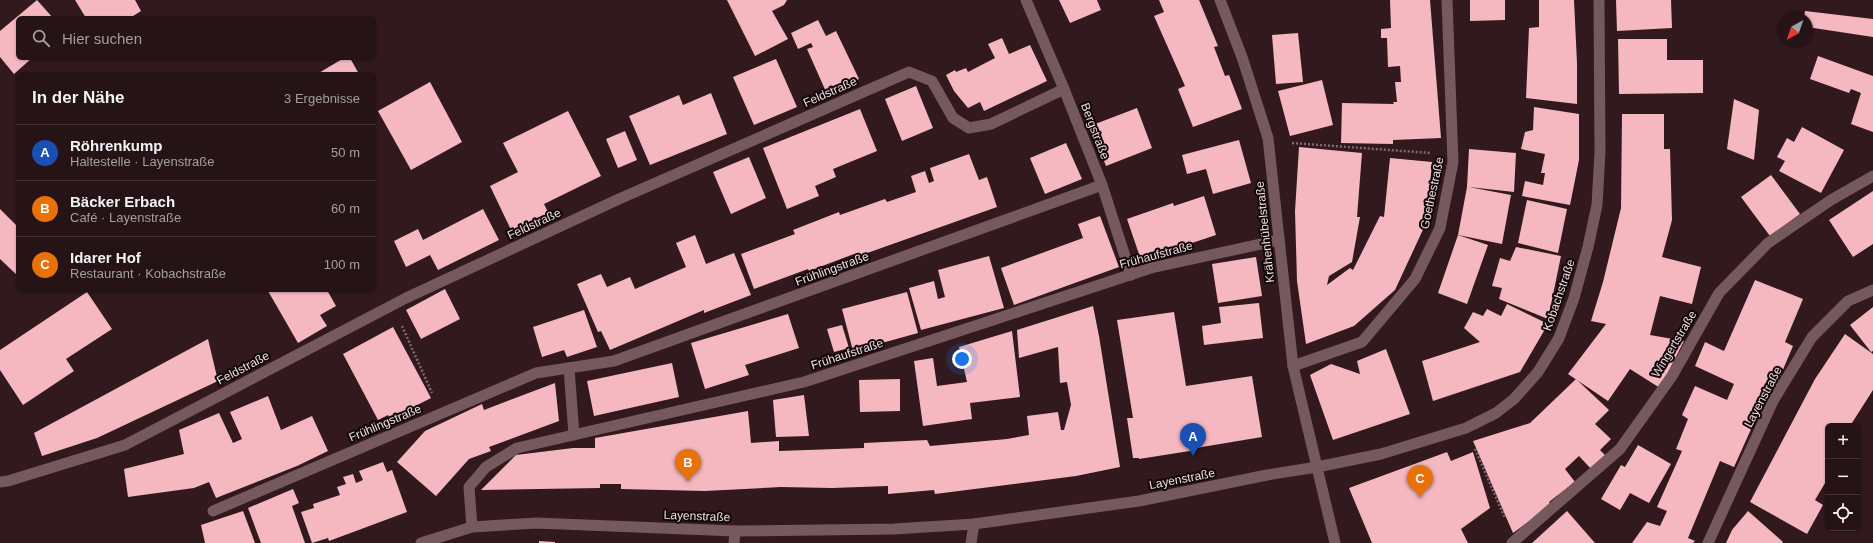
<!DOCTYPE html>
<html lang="de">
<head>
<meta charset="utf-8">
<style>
  body { margin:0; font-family:Arial,sans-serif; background:#312023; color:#f1f3f6 }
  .controls { position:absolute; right:12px; bottom:12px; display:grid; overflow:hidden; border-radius:6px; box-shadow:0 1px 3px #0004 }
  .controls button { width:36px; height:36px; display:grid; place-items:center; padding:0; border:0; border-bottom:1px solid #423235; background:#251316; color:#f1f3f6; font:20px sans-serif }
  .compass { position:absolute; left:1777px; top:12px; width:36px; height:36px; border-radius:50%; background:#251316; box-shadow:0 1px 3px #0004; rotate:220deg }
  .you { position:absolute; left:962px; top:359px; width:14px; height:14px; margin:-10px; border:3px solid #fff; border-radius:50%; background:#1a73e8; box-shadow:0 0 0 6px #1a73e833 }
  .badge { display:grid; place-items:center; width:26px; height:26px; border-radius:50%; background:#0f766e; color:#fff; font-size:13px; font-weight:700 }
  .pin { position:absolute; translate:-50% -33px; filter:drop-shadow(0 1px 2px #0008) }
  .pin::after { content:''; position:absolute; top:21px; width:14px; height:12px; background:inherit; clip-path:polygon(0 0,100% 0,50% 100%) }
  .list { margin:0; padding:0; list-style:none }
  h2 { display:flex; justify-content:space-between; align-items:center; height:52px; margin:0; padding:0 16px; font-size:17px }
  h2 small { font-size:13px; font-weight:400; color:#a39ea1 }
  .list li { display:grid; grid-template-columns:26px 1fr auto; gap:12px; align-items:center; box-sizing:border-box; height:56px; padding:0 16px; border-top:1px solid #423235 }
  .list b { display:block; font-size:15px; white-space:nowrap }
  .list p { margin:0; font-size:13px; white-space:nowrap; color:#a39ea1 }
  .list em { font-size:13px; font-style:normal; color:#a39ea1 }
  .icon { flex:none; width:22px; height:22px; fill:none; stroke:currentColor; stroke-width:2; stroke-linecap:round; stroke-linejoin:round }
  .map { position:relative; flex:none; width:1873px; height:543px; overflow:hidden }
  .search { position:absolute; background:#251316; box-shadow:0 1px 3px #0004; left:16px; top:16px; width:360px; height:44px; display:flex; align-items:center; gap:10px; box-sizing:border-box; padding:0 14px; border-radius:6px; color:#a39ea1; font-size:15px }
  .panel { position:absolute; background:#251316; box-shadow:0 1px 3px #0004; left:16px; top:72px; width:360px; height:220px; border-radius:6px }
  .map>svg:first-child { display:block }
</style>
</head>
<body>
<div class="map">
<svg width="1873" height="543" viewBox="0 0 1873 543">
  <rect width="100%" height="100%" fill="#31191d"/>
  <g fill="#f5b8c1">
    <path d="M37,0l16,18h-35v40h14l-18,16 -14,-17v-26z"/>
    <path d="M75,0h60l6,11 -11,7h-44z"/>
    <path d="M727,0h60l-3,5 -12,6 16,28 -33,17z"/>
    <path d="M1059,0h38l4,10 -31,13z"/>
    <path d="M1159,0h40l19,46 -4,1 11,29 4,-1 13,34 -49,18 -15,-38 7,-3 -31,-70 10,-4z"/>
    <path d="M1390,0h40l11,138 -48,2v4l-52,-1 1,-40 52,1 -1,-2h4l-2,-20h6l-1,-16 -12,1 -1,-29h-6v-9l10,-1z"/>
    <path d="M1470,0h35v20l-35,1z"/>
    <path d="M1539,0h35l3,63v41l-51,-6 3,-70 10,-1z"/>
    <path d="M1616,0h55l1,28 -55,3z"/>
    <path d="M1805,11l68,8v18l-66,-10v-9h-3z"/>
    <path d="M818,20l8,16 10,-5 23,48 -32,15 -20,-45 6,-2 -2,-4 -13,6 -7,-16z"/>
    <path d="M1298,33l5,49 -27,2 -4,-49z"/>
    <path d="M1002,38l7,16 21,-9 17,36 -63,30 -4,-9 -12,6 -14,-17 -8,-16 9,-5 1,2 10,-4 2,4 27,-14 -7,-14z"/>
    <path d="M1618,39h49v21h36v33l-84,1z"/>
    <path d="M1818,56l55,20v56l-22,-8 10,-31 -10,-4 -2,4 -39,-14z"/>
    <path d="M344,58h6l9,16h-42z"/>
    <path d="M776,59l21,48 -43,18 -21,-48z"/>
    <path d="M1322,80l11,45 -43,11 -12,-45z"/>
    <path d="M430,82l32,60 -51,28 -33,-59z"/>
    <path d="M916,86l17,42 -31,13 -17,-42z"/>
    <path d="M711,93l16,41 -77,31 -21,-49 50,-21 4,10z"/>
    <path d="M1734,99l25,11 -5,50 -27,-11z"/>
    <path d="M1534,107l45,7v46l-9,45 -48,-9 3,-15 18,4 2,-12h-4l4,-19 -24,-5 4,-17 8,-2z"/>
    <path d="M1137,108l15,40 -46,18 -16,-40z"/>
    <path d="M860,109l17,42 -44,18 3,8 -21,9 4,10 -32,13 -24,-61z"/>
    <path d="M568,111l33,65 -57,28 5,10 -37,18 -22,-46 28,-14 -15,-29z"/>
    <path d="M1622,114h42v35h6l2,71 -10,37 39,10 -9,37 -32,-8 -10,39 34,6 -24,47 -30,-19 -22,32 -40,-27 38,-50 -15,-3 12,-39 18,-74z"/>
    <path d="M1802,127l42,23 -23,43 -42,-22 6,-10 -8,-4 10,-19 7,4z"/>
    <path d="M625,131l12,29 -19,8 -12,-29z"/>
    <path d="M1239,140l12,43 -38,11 -7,-25 -19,5 -5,-19z"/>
    <path d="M1066,143l16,36 -37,15 -15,-36z"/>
    <path d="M1299,147l63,6 -5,64h3l-8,45 -23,14 -2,9 23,-17 3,2 27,-54 4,1 6,-59 42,4 -5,59 -32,69 -41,36 -48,18 -9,-63 -2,-70z"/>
    <path d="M1469,149l47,4 -2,39 -45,-5 42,8 -9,49 -44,-9 9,-48z"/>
    <path d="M969,154l10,26 8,-3 10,30 -141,50 -2,-3 -45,17 -1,-2 -54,20 -13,-35 54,-20 -2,-4 46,-18 1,3 45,-16 2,3 29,-10 -5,-16 14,-5 4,12 5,-2 -4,-13z"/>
    <path d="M749,157l17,41 -35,16 -18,-42z"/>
    <path d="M1771,175l29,39 -30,22 -29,-39z"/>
    <path d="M1873,191v53l-20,13 -24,-37z"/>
    <path d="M1204,196l12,39 -75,25 -14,-41 46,-16 1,3z"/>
    <path d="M1527,200l40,9 -9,44 -40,-10z"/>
    <path d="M0,209l18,18v47l-1,1 -17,-16z"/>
    <path d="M483,209l16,31 -61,30 -8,-15 -24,12 -12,-26 24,-12 5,11z"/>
    <path d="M1100,216l19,51 -105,38 -13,-37 82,-30 -5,-14z"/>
    <path d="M695,235l11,29 28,-11 17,42 -47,18v-3l-94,40 -9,-19 -3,1 -21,-48 24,-10 6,13 23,-10 5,12 51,-22 -10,-24z"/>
    <path d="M1458,235l30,10 -21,59 -29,-11z"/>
    <path d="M1516,247l45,9 -13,63 -49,-20 3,-11 -10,-2 8,-28 10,3z"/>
    <path d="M989,256l15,52 -83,22 -12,-42 25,-7 4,18 7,-2 -7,-27z"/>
    <path d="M1256,257l6,39 -44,7 -6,-39z"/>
    <path d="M1755,280l48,19 -18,43 8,4 -17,40 -6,1 -36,80 -14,-6 -32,77 7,3 -2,2h-61l15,-21 13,4 7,-15 -10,-4 25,-56 -6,-2 12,-30 -6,-4 13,-29 32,14 7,-16 -39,-18 10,-24 19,9z"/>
    <path d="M445,289l15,30 -39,20 -15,-29z"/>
    <path d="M270,290h57l9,16 -16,9 7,11 -29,17 -30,-52z"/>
    <path d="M87,292l25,37 -46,30 8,12 -51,34 -23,-35v-20z"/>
    <path d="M907,292l11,41 -65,18 -11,-42z"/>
    <path d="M1259,303l4,35 -59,7 -2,-19 19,-3 -2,-16z"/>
    <path d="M1507,304l41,20 -28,48 -87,29 -11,-40 58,-19 -16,-14 9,-16 10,4 4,-7 14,7z"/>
    <path d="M1093,306l6,30 21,131 -44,9 -141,18 -1,-4 -46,4v-8l-56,2 -51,-1 -76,4 -84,-2v-5h-21v4l-119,2 35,-35 57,-7h22v-10l153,-27 3,32 28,-2v10l85,-3v-5l63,-3 3,6 77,-7 22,-4 -2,-19 31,-4 3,18h3l7,-25 -4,-23 -7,1 -2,-36 -39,11 -2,-28z"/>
    <path d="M1873,307v44l-2,1 -21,-27z"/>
    <path d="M584,310l13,37 -30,10 -3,-7 -22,7 -9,-30z"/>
    <path d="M1174,312l12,74 66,-10 10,61 -66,11v2l-57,9v-1h-6l-6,-40h6l-16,-98z"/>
    <path d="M788,314l11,34 -54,17 4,10 -44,14 -14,-46z"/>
    <path d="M842,325l7,23 -15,4 -7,-23z"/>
    <path d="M393,327l38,71 -41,21 -2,-4 -10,5 -35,-66z"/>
    <path d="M1012,331l8,66 -50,6 2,16 -49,7 -9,-65 19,-3 4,28 30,-4 -8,-35z"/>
    <path d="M1845,334l28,20v36l-23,36h-22v52l-13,22 8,5 -16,29 -57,-32 65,-123z"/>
    <path d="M208,339l10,42 -121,57 -55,18 -8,-23z"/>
    <path d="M1386,349l24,65 -77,26 -23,-65 21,-11 29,10 -3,-13z"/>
    <path d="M672,363l7,34 -85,19 -7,-35z"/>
    <path d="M900,379v32l-40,1 -1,-32z"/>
    <path d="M1576,379l33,31 -14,14 16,15 -11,11 7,7 -15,13 -13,-14 -14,13 10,13 -26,20 2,3 -38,28 -40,-92 57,-18z"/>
    <path d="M555,383l4,38 -70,26 2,4 -22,8 -33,37 -39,-34 28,-31 57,-27 2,6z"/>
    <path d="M804,395l5,41 -33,1 -3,-37z"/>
    <path d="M268,396l13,34 31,-14 16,35 -31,15 -81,32 -7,-16 -15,6 -66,9 -4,-28 60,-15 -5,-24 40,-17 14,30 9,-4 -12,-27z"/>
    <path d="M1638,445l33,19 -22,39 -19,-10 -10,17 -19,-11 20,-34 4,2z"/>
    <path d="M1447,452l4,9 22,-9 17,56 -29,21 7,14h-96l-23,-55z"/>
    <path d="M383,462l4,10 5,-2 15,42 -78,29 -1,-3 -16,5 -11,-31 13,-4 -1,-4 27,-9 -3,-8 9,-3 -3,-7 10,-3 3,9 7,-3 -4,-9z"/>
    <path d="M293,489l6,14 -7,3 13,37h-44l-13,-35z"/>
    <path d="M243,511l12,32h-50l-4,-18z"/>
    <path d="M1567,511l28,32h-63z"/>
    <path d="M1748,511l35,31 -1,1h-56l6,-13z"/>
    <path d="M539,541l16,1v1h-16z"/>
  </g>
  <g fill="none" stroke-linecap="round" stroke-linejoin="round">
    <g stroke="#806a6e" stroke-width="2.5" stroke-dasharray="2 2" stroke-linecap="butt">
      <path d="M1292,143l139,10"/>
      <path d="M402,326l30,67"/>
      <path d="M1475,449l30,69"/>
    </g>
    <g stroke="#75595d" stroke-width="11">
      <path d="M1026,0l38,89 38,96 29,90"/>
      <path d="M1220,0l22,57 26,81 25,228 42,177"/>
      <path d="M1293,366l69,-24 53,-63 25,-51 13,-66 -6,-162"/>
      <path d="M569,368l5,67"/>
      <path d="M0,482l8,-1 117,-36 281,-147 213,-99 290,-127 23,9 21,37 16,10 22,-4 73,-35"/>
      <path d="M213,511l323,-138 78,-12 488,-176"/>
      <path d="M472,527l-3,-40 17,-20 31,-19 287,-66 347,-114 128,-28"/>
      <path d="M734,543l1,-12"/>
      <path d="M971,543l3,-19"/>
      <path d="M1512,543l108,-94 52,-73 47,-83 49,-50 63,-43 42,-24"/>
      <path d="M1708,543l65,-142 39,-64 36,-36 25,-11"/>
    </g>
    <path stroke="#75595d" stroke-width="11" d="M421,543l51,-16 64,-4 199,8 159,-2 80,-5 165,-23 128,-26 50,-8 64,-13 85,-26 30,-15 18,-14 24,-27 21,-34 15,-40 14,-51 9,-42 3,-53 -1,-152"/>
  </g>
  <g text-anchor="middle" stroke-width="4" stroke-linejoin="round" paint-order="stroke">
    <g font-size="12" fill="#efdee0" stroke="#120709">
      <text transform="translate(830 92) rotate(-24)" y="4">Feldstraße</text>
      <text transform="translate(1095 131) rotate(69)" y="4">Bergstraße</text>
      <text transform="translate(1432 193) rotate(-78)" y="4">Goethestraße</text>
      <text transform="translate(534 224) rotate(-25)" y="4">Feldstraße</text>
      <text transform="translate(1265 232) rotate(-96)" y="4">Krähenhübelstraße</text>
      <text transform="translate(1156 255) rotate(-15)" y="4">Frühaufstraße</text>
      <text transform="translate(832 269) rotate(-20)" y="4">Frühlingstraße</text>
      <text transform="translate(1559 295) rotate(-71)" y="4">Kobachstraße</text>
      <text transform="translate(1674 344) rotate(-59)" y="4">Wingertstraße</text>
      <text transform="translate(847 354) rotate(-18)" y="4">Frühaufstraße</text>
      <text transform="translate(243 368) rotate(-28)" y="4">Feldstraße</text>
      <text transform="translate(1763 397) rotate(-62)" y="4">Layenstraße</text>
      <text transform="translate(385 423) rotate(-23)" y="4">Frühlingstraße</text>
      <text transform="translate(1182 479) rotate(-11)" y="4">Layenstraße</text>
      <text transform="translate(697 516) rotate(2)" y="4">Layenstraße</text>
    </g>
  </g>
</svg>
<div class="controls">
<button>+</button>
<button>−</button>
<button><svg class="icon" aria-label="locate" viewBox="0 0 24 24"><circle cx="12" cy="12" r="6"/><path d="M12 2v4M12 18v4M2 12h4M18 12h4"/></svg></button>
</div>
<svg class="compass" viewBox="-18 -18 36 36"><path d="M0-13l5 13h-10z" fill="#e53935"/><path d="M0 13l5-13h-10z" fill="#a39ea1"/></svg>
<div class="you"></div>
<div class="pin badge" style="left:1193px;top:456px;background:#1a4fb4">A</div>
<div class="pin badge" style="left:688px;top:482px;background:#e8710a">B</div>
<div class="pin badge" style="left:1420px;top:498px;background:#e8710a">C</div>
<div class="search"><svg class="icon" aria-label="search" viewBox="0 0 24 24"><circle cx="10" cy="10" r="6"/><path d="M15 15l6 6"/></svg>Hier suchen</div>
<section class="panel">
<h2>In der Nähe<small>3 Ergebnisse</small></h2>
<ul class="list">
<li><span class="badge" style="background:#1a4fb4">A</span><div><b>Röhrenkump</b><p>Haltestelle · Layenstraße</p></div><em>50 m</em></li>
<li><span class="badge" style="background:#e8710a">B</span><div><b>Bäcker Erbach</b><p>Café · Layenstraße</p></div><em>60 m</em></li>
<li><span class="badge" style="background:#e8710a">C</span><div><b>Idarer Hof</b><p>Restaurant · Kobachstraße</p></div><em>100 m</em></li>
</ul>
</section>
</div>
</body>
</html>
